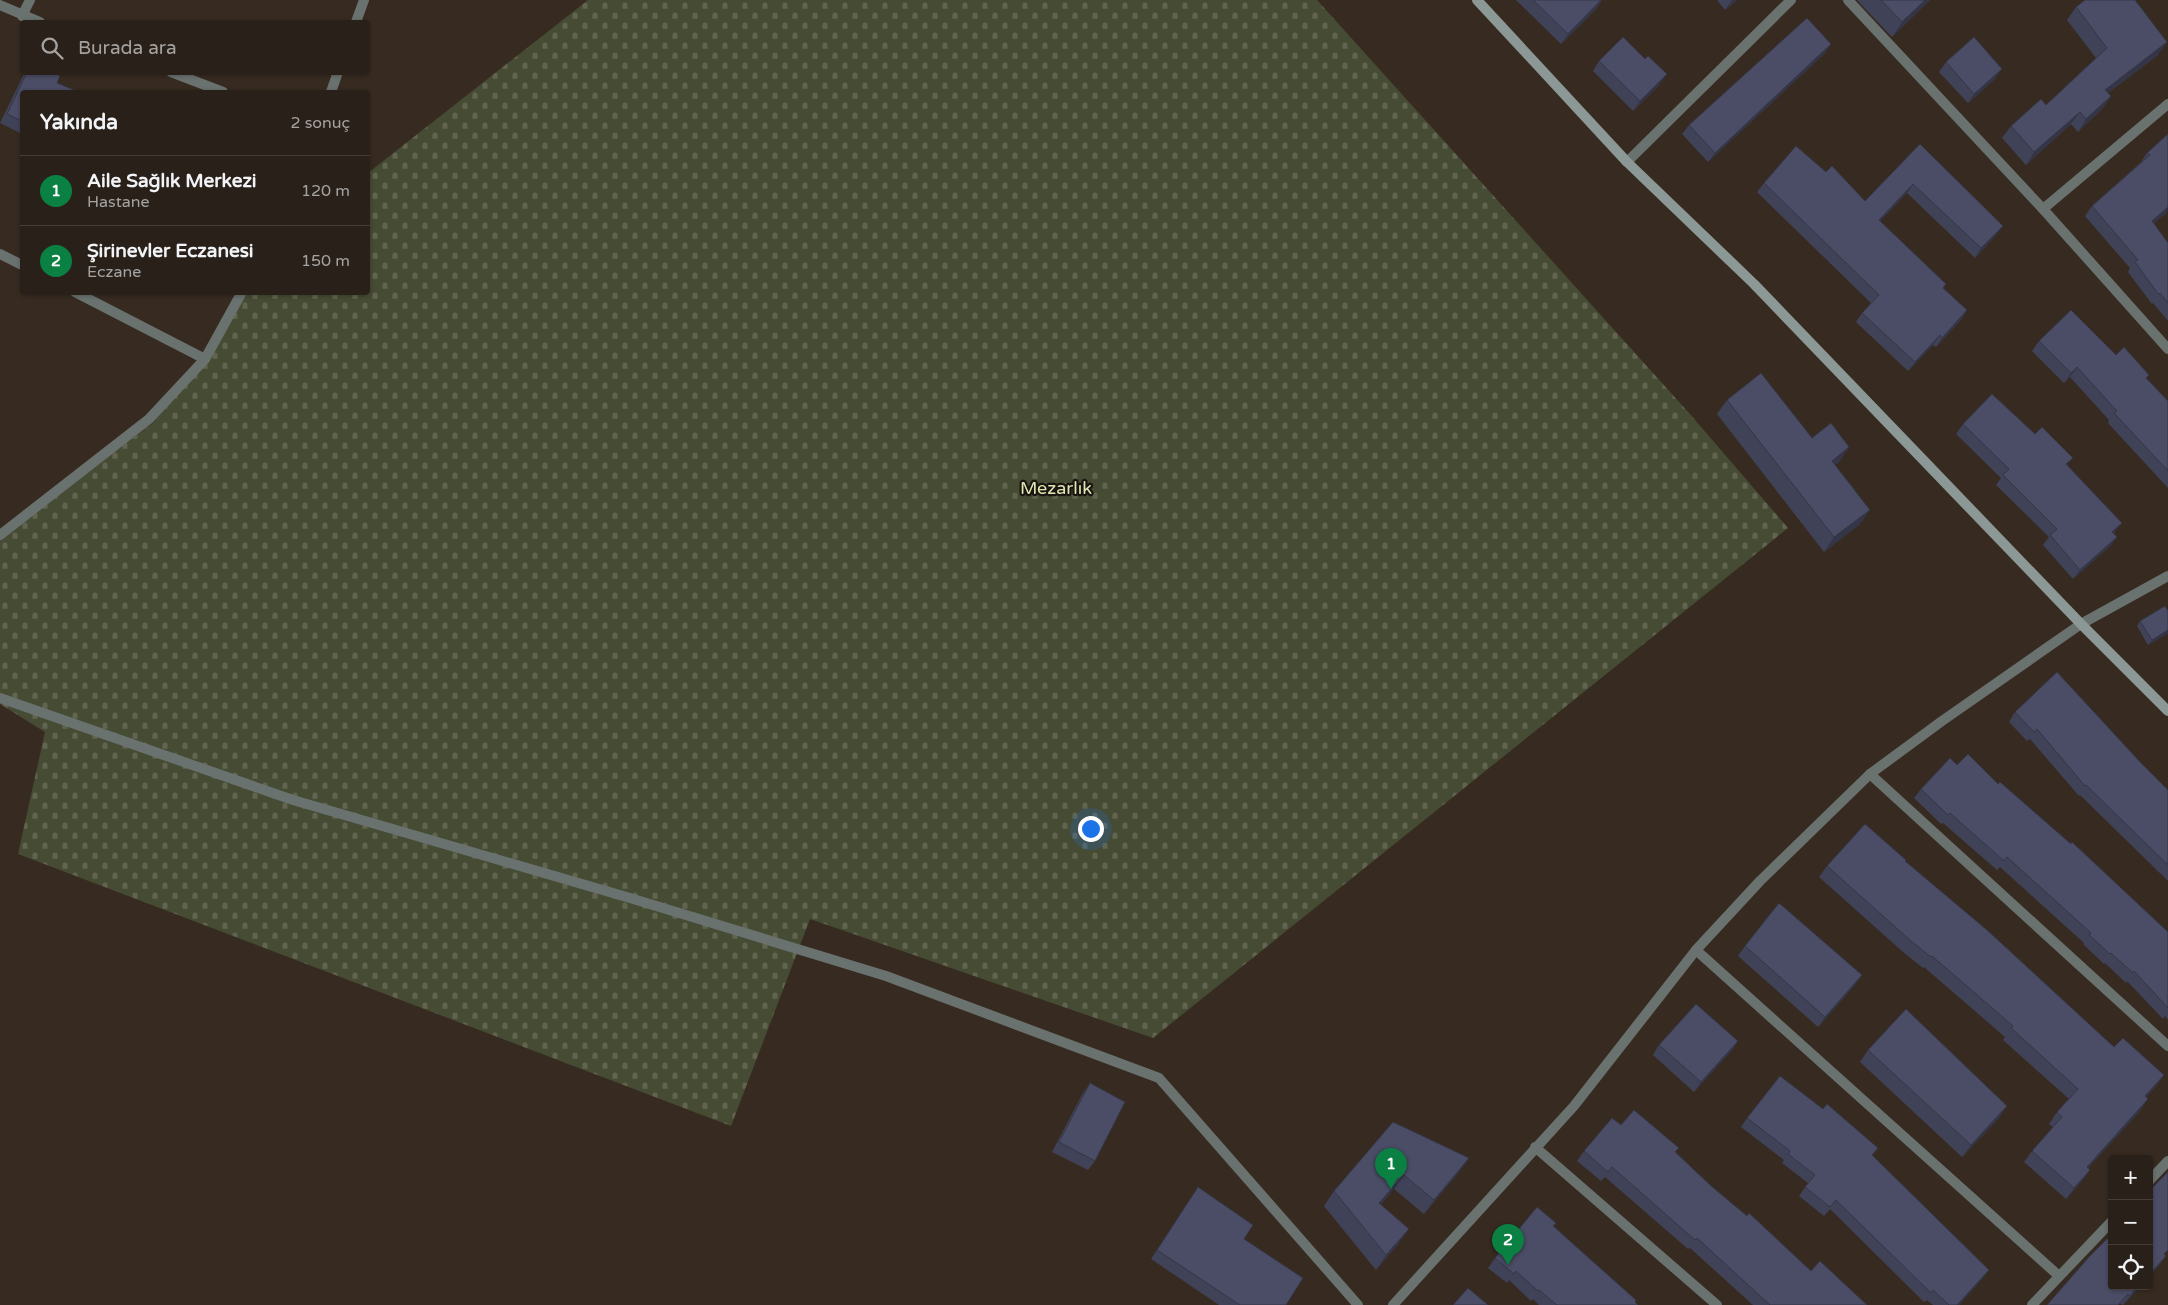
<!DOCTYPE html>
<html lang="tr">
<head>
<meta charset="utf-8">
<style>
  body { margin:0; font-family:"Varela Round",sans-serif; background:#352d26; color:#f1f3f6 }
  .controls { position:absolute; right:15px; bottom:15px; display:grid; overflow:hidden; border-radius:5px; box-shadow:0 1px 4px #0004 }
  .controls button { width:45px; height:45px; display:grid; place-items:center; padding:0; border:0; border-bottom:1px solid #453e38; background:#292019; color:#f1f3f6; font:25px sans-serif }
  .you { position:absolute; left:1090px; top:828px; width:18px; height:18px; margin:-12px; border:4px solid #fff; border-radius:50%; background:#1a73e8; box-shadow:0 0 0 8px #1a73e833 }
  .badge { display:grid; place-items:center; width:32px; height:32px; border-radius:50%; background:#0b8043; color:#fff; font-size:16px; font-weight:700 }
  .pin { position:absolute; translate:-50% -41px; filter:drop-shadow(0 1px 2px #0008) }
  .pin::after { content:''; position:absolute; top:26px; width:18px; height:15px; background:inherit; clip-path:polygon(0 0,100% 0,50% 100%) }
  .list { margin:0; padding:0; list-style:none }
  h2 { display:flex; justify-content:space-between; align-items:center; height:65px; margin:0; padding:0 20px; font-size:21px }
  h2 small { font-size:16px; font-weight:400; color:#a5a3a2 }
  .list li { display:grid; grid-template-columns:32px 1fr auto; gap:15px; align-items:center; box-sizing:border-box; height:70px; padding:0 20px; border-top:1px solid #453e38 }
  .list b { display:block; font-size:19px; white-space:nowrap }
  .list p { margin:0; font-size:16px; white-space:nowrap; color:#a5a3a2 }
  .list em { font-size:16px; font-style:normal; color:#a5a3a2 }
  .icon { flex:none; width:28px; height:28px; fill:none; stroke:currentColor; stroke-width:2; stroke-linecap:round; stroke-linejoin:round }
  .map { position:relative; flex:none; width:2168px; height:1305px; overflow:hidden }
  .search { position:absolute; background:#292019; box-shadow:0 1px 4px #0004; left:20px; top:20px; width:350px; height:55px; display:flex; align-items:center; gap:12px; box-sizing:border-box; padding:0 18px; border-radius:5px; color:#a5a3a2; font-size:19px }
  .panel { position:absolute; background:#292019; box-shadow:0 1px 4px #0004; left:20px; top:90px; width:350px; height:205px; border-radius:5px }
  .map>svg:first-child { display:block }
</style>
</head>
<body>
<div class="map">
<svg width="2168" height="1305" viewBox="0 0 2168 1305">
  <defs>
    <pattern id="cemetery-stones" width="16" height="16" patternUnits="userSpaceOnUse" patternTransform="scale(1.25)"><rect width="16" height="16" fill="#464b33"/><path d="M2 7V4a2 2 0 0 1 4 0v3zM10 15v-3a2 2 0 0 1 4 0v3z" fill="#616550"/></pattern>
  </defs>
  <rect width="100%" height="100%" fill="#372b21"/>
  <path fill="url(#cemetery-stones)" d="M588,0h729l372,413 99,115 -635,510 -343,-119 -79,207 -713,-272 27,-122 -45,-28v-167l153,-114 52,-64 42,-66 121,-1v-119z"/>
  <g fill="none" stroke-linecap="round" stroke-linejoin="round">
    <g stroke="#6a7270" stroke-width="10">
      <path d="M1848,0l195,209 125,140"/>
      <path d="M0,5l40,17"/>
      <path d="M22,16l8,-16"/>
      <path d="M356,22l8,-22"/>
      <path d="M171,72l52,20"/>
      <path d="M331,92l7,-20"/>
      <path d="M1627,162l164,-162"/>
      <path d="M2043,209l125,-105"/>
      <path d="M0,254l22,11"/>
      <path d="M75,292l130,67"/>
      <path d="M0,535l149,-116 56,-60 37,-67"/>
      <path d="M0,698l293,102 337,98 256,78 273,102 199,227"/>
      <path d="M1870,774l298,272"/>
      <path d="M1696,950l363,326"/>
      <path d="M1535,1147l182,158"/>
      <path d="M2149,1181l19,-20"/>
      <path d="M1393,1305l181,-199 122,-156 64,-69 110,-107 72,-53 139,-97 87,-48"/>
      <path d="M2032,1305l80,-84"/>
    </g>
    <path stroke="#8b9895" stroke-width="10" d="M1477,0l150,162 127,122 327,340 87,87"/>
  </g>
  <g fill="#404258">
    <path d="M1516,0h86l-6,9 -35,35z"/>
    <path d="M1717,0h20l-12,10z"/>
    <path d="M1857,0h73l-38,37z"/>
    <path d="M2076,7l82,48 -50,38 3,3 -9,13 -24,23 -7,-8 -45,41 -24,-27 9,-12 35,-21 50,-47 -29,-38z"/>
    <path d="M1831,44l-7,10 -116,108 -26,-28 7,-9z"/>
    <path d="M1599,61l61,23 -27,27 -40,-40z"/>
    <path d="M1946,62l49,17 -27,24 -29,-31z"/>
    <path d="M25,72h28l-31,20v42l-22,-11z"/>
    <path d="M2168,134l-1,78 -13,11 14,20v78l-15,-18 -1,1 -24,-32 2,-4 -45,-52 7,-10 49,-44 6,-9z"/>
    <path d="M1920,144l83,82 -7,9 -21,23 -68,-65 -27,28 63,67 24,22 -6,10 -25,27 -3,-2 -25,26 -52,-49 6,-9 9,-10 -114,-111 7,-9 62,-11 39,29z"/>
    <path d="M2039,341l77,14 30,23 22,23v87l-60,-65 1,-3 -39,-43 -6,6 -32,-32z"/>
    <path d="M1727,400l85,38 37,9 -10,15 -4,3 25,59 -36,28 -107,-138z"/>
    <path d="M1963,424l105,41 47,67 -1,2 3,3 -7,9 -37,33 -30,-34 6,-8 -53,-52 5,-7 -45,-44z"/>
    <path d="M2168,611v22l-20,12 -11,-19 3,-5z"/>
    <path d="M2015,712l126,51 27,27v91l-88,-86 -1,1 -49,-57 -3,2 -18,-19z"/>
    <path d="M1957,765l41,19 170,148v88l-3,-4 -2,3 -36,-38 -1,2 -21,-20 -1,1 -21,-20 1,-1 -84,-76 -3,3 -54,-47 -2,1 -27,-26 7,-9z"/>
    <path d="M1905,861l209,186 50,28 -8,11 -10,11 -6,14 -52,57 2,2 -8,11 -16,18 -42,-37 8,-11 21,-24 -4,-3 8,-12 12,-13 -66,-59 2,-3 -81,-70 -1,1 -20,-16 -84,-75 8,-11z"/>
    <path d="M1745,946l110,39 -37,42 -80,-71z"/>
    <path d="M1738,1041l-6,9 -38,42 -41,-37 6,-10z"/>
    <path d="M1868,1050l131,68 -37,39 -102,-95z"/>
    <path d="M1090,1083l5,78 -7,9 -36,-18 31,-59z"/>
    <path d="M1747,1118l126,38 116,114 -7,9 -23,26h-26l-6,-5 -3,2 -94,-93 -6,7 -25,-20 9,-13 -26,-20 2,-3 -43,-33z"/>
    <path d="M1584,1151l92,1 34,33 101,86 56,34h-114l-63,-57 -2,1 -83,-72 -4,4 -24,-20z"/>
    <path d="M1469,1158l-10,14 -35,42 -30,-25 -13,15 18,39 -23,27 -52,-64 10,-15z"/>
    <path d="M1198,1187l46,52 42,66h-67l-68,-46z"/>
    <path d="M1554,1226l81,76 3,3h-99l-6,-6 -2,2 -22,-21 -2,3 -19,-15 7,-10z"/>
    <path d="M2141,1286l-18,19 -2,-1 -74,1z"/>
  </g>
  <g fill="#343647">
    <path d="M1602,0l-6,9 -35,35 7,-10z"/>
    <path d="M1732,0h5l-12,10z"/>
    <path d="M1925,0h5l-38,37 10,-15z"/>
    <path d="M2167,42l-9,13 -62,47 9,-12z"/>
    <path d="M1831,44l-7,10 -116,108 7,-9z"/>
    <path d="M2002,69l-7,10 -27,24 6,-9z"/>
    <path d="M1667,74l-7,10 -27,27 7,-10z"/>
    <path d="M2111,96l-9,13 -24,23 8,-13z"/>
    <path d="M2080,112l-9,12 -45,41 8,-13z"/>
    <path d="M1913,184l-6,9 -35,36 7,-9z"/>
    <path d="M2168,207l-1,5 -21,19 6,-10z"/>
    <path d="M2003,226l-7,9 -21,23 6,-10z"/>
    <path d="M1967,310l-6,10 -25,27 6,-9z"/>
    <path d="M1940,335l-7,10 -25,26 7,-9z"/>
    <path d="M2077,367l-7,10 -6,6 7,-10z"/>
    <path d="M1849,447l-10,15 -17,13 10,-14z"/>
    <path d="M1870,510l-10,14 -36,28 10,-15z"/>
    <path d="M2122,523l-7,9 -10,9 7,-9z"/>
    <path d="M2117,537l-7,9 -37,33 7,-9z"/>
    <path d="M2168,630v3l-20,12 4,-5z"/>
    <path d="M1862,975l-7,10 -37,42 7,-10z"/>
    <path d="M1738,1041l-6,9 -38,42 7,-10z"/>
    <path d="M2164,1075l-8,11 -19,21 8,-11z"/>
    <path d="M2148,1099l-8,12 -61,67 8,-11z"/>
    <path d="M2007,1106l-8,12 -37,39 9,-12z"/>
    <path d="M1469,1158l-10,14 -35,42 10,-14z"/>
    <path d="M2090,1170l-8,11 -16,18 8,-11z"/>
    <path d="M1404,1175l-10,14 -25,28 10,-14z"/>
    <path d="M1409,1229l-10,14 -23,27 10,-15z"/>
    <path d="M2166,1256l-7,10 -10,11v-2z"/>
    <path d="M1989,1270l-7,9 -23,26h-2z"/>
    <path d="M2138,1286h3l-18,19 7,-9z"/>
  </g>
  <g fill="#4b4d66" stroke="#343647">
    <path d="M1533,0h68l-33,34z"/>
    <path d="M1881,0h44l-23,22z"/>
    <path d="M2085,0h50l32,42 -62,48 6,6 -25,23 -6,-7 -46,40 -23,-26 30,-27 5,6 61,-57 -31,-41z"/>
    <path d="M1807,18l24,26 -116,109 -26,-28z"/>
    <path d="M1623,37l22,22 3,-3 19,18 -27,27 -41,-40z"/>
    <path d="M1974,37l28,32 -28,25 -28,-32z"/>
    <path d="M27,72h26l7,4 -3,7 22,9h-57v29l-15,-7z"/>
    <path d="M2168,134v73l-16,14 16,22v60l-8,-10 -1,2 -24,-33 3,-2 -46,-54 58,-51 -3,-2z"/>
    <path d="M1920,144l83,82 -22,22 -68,-64 -34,36 67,64 -3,4 24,22 -25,28 -2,-3 -25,27 -53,-49 17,-18 -115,-112 32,-37 30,26 6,-6 33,35z"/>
    <path d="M2071,310l45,45 8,-8 25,28 -3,3 22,23v70l-54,-58 3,-2 -40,-44 -6,6 -32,-32z"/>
    <path d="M1761,373l51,65 19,-15 18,24 -17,14 38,49 -36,27 -107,-137z"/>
    <path d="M1992,394l43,40 7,-7 31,31 -7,6 56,59 -10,9 5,5 -37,33 -30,-35 7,-6 -54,-54 6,-6 -46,-45z"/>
    <path d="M2165,606l3,5v19l-16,10 -12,-19z"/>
    <path d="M2057,672l84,91 27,27v75l-82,-80 -1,1 -48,-57 -3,3 -19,-20z"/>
    <path d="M1968,754l30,30 2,-2 71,62 1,-2 96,90v76l-34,-37 -1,2 -22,-20 -1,1 -21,-19 2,-2 -84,-76 -3,4 -54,-48 -2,2 -27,-26 29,-31 7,7z"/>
    <path d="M1865,824l41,36 -1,1 82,69 127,117 9,-9 41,37 -19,21 3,3 -61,68 3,3 -16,18 -42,-37 30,-34 -5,-5 21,-23 -67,-61 2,-2 -81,-70 -1,1 -20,-16 -84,-75z"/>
    <path d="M1779,903l83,72 -37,42 -80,-71z"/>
    <path d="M1696,1004l42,37 -37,41 -42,-37z"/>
    <path d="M1906,1009l101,97 -36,39 -103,-95z"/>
    <path d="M1780,1076l43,33 4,-5 51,44 -6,7 117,115 -32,35h-8l-16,-15 -2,3 -95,-93 -6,7 -25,-20 10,-12 -27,-21 2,-3 -43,-33z"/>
    <path d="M1090,1083l35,19 -30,59 -36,-19z"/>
    <path d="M1634,1110l45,38 -4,4 35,33 37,31 2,-3 62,58 9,-10 47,44h-97l-73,-67 -2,2 -83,-73 -4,5 -24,-21 28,-33 9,7z"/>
    <path d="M1393,1122l76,36 -35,42 -30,-25 -25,28 30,26 -23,26 -52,-64z"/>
    <path d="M2168,1172v78l-4,4 2,2 -17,19v-84z"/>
    <path d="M1198,1187l55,38 -9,14 59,39 -17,27h-46l-83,-55z"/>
    <path d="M1537,1207l19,16 -3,3 83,74 -1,2 3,3h-81l-18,-15 -1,1 -22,-20 -2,3 -19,-16z"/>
    <path d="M2112,1234v52h26l-8,10 -2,-2 -10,11h-71l42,-48z"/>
    <path d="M1468,1288l20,17h-35z"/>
  </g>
  <g text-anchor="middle" stroke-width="4.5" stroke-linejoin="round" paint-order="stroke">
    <g font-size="18" fill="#dde7b1" stroke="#1a1510">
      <text x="1056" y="494">Mezarlık</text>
    </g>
  </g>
</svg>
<div class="controls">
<button>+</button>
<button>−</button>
<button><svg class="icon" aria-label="locate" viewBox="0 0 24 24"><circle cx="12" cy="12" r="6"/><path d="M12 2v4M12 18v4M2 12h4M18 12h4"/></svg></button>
</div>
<div class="you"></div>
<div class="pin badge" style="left:1391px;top:1189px">1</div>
<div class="pin badge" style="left:1508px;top:1265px">2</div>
<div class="search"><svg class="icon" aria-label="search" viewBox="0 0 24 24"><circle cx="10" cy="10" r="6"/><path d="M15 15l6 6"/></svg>Burada ara</div>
<section class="panel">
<h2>Yakında<small>2 sonuç</small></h2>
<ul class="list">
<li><span class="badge">1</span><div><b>Aile Sağlık Merkezi</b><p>Hastane</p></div><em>120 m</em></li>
<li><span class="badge">2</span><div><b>Şirinevler Eczanesi</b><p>Eczane</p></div><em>150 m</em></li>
</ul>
</section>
</div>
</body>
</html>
